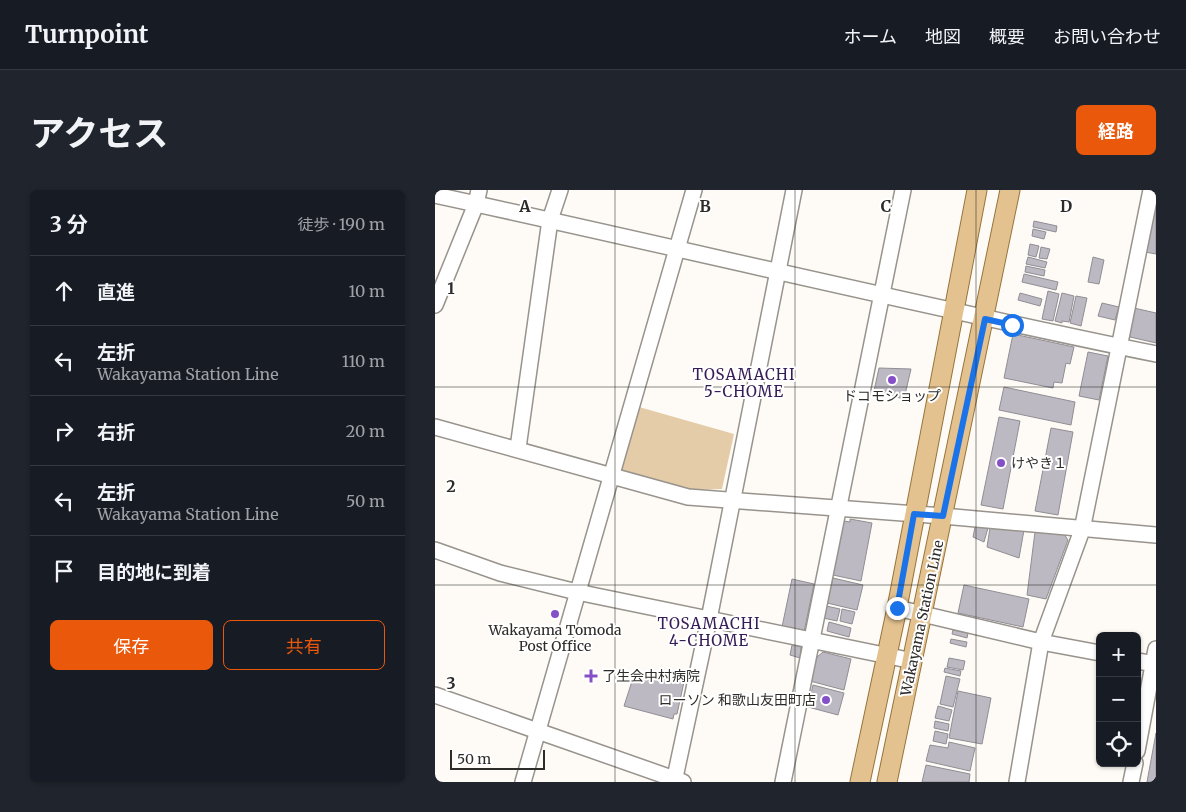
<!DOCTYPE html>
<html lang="ja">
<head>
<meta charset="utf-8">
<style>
  body { margin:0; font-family:Merriweather,"Noto Sans JP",serif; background:#20242c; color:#f1f3f6 }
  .controls { position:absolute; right:15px; bottom:15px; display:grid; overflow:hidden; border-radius:8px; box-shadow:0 1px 4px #0004 }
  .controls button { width:45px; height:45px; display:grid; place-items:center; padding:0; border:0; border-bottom:1px solid #363941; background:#171b24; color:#f1f3f6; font:25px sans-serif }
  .scale { position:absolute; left:15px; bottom:12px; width:95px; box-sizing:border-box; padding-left:5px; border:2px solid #2e2c29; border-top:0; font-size:14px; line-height:18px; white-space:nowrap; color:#2e2c29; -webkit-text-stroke:4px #fff; paint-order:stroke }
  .stop { position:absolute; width:15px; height:15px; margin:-11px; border:4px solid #1a73e8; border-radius:50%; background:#fff }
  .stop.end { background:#1a73e8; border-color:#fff; box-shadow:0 1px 5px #0008 }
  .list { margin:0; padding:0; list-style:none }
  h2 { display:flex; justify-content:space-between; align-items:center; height:65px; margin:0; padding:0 20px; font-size:21px }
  h2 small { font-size:16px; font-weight:400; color:#9ea1a6 }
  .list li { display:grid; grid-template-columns:32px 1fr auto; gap:15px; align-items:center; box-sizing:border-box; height:70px; padding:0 20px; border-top:1px solid #363941 }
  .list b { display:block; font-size:19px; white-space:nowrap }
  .list p { margin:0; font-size:16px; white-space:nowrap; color:#9ea1a6 }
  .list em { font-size:16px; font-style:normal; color:#9ea1a6 }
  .actions { display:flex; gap:10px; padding:15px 20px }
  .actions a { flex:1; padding:11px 0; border:1px solid #ea580c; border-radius:8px; text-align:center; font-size:18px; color:#ea580c }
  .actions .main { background:#ea580c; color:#fff }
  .icon { flex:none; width:28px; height:28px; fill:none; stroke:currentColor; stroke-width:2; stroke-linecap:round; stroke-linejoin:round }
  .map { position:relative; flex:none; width:721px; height:592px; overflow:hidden; border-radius:8px }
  header { display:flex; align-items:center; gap:30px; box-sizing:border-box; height:70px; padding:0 25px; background:#171b24; border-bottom:1px solid #363941 }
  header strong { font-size:24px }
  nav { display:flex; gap:28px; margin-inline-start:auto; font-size:18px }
  .intro { display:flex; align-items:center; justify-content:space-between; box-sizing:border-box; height:120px; padding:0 30px }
  h1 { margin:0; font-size:35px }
  .button { padding:12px 22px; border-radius:8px; background:#ea580c; color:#fff; font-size:18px; font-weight:700 }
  main { display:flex; gap:30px; padding:0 30px }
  aside { flex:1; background:#171b24; border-radius:8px; box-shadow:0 1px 4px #0004 }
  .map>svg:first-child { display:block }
</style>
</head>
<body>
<header>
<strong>Turnpoint</strong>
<nav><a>ホーム</a><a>地図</a><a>概要</a><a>お問い合わせ</a></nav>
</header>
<div class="intro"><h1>アクセス</h1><a class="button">経路</a></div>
<main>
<aside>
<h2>3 分<small>徒歩 · 190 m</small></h2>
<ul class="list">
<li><svg class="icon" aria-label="ahead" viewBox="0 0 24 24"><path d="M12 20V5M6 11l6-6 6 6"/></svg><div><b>直進</b></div><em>10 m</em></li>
<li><svg class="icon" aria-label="left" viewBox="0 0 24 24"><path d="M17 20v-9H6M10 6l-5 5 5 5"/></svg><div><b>左折</b><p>Wakayama Station Line</p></div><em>110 m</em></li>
<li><svg class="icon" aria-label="right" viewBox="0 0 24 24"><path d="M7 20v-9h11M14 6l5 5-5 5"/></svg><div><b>右折</b></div><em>20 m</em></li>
<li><svg class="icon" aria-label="left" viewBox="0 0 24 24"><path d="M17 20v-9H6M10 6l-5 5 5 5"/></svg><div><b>左折</b><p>Wakayama Station Line</p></div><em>50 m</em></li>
<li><svg class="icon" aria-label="arrive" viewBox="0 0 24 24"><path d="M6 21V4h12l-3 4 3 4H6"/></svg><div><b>目的地に到着</b></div></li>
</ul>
<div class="actions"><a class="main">保存</a><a>共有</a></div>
</aside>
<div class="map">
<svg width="721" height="592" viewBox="0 0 721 592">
  <rect width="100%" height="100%" fill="#fefbf6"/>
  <path fill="#e5cca9" d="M204,217l95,27 -12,55 -33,1 -65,-18 -3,-4z"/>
  <g fill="#bcb9c2" stroke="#908d95">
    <path d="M720,14h1v50l-11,-2z"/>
    <path d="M599,31l23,5 -1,6 -23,-5z"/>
    <path d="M598,39l13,3 -2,7 -12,-3z"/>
    <path d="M595,54l9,2 -3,11 -8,-2z"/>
    <path d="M606,57l9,2 -3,10 -8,-1z"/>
    <path d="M593,67l19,5 -2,6 -19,-4z"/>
    <path d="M658,67l11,3 -5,24 -11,-2z"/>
    <path d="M591,76l19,4 -1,6 -19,-4z"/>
    <path d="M589,84l34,8 -2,8 -34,-8z"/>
    <path d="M613,101l11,3 -6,27 -11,-2z"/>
    <path d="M585,103l22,6 -2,7 -22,-6z"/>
    <path d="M627,103l12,3 -5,26 -7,-1v2l-7,-2z"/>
    <path d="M641,106l11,2 -6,28 -11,-3z"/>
    <path d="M667,113l17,4 -4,13 -17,-4z"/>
    <path d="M699,118l22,5v30l-26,-6 -2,-4z"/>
    <path d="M578,144l61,13 -4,17 -4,-1 -4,20 -8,-1 -1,6 -49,-10z"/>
    <path d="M653,162l20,4 -9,44 -20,-4z"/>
    <path d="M444,178l32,1 -7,30 -30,-8z"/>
    <path d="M569,197l71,15 -4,23 -72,-15z"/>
    <path d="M564,227l21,4 -17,88 -22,-4z"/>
    <path d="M616,238l22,4 -15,83 -23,-4z"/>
    <path d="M415,329l22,4 -11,58 -28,-6 11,-54 6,1z"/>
    <path d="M540,337l13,1 -4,14 -11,-5z"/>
    <path d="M555,338l34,2 -5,28 -32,-11z"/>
    <path d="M600,342l29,2 4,6 -22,59 -19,-4z"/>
    <path d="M398,388l30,7 -6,25 -30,-7z"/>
    <path d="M357,389l22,5 -10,48 -22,-5z"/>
    <path d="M529,395l65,14 -6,28 -65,-14z"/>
    <path d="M391,416l14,3 -3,12 -14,-3z"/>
    <path d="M407,419l13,3 -3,12 -12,-3z"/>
    <path d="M394,432l22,6 -2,9 -22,-6z"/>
    <path d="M518,440l15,3 -1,5 -15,-4z"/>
    <path d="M516,449l16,3 -1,5 -16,-4z"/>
    <path d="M357,455l9,2 -1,11 -10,-3z"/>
    <path d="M388,462l28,7 -7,31 -34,-9 7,-24z"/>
    <path d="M514,468l16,3 -2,9 -16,-3z"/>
    <path d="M510,478l16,3 -1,5 -16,-4z"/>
    <path d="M200,482l49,10 -7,32h-3l-1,5 -49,-13z"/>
    <path d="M511,486l14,3 -7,28 -13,-3z"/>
    <path d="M378,495l31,8 -6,22 -30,-8z"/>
    <path d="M523,501l33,7 -9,46 -33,-6z"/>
    <path d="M503,516l14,4 -3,11 -14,-3z"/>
    <path d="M500,531l14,3 -1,7 -14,-3z"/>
    <path d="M500,541l13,3 -2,10 -13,-3z"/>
    <path d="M721,543v49h-9z"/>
    <path d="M514,552l26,6 -5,23 -44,-10 4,-16 18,3z"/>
    <path d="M491,575l44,9 -1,8h-47z"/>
  </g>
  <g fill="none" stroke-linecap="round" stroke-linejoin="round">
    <g stroke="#98938c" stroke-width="18">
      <g id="minor">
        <path d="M0,5c241,52 480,110 721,159"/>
        <path d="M0,115l41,-101 3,-14"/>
        <path d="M0,237l253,70 255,19 213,19"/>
        <path d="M83,258l32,-228 10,-30"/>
        <path d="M0,360l65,23 77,19 336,69"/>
        <path d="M462,418l144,34 59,11"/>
        <path d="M702,471l19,3"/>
        <path d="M0,505l248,87"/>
        <path d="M702,561l19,-102"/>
        <path d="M88,592l171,-592"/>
        <path d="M239,592l35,-163 85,-429"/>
        <path d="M348,592l120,-592"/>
        <path d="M582,592l24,-140 41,-112 69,-340"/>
        <path d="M696,592l4,-19"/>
      </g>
    </g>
    <g stroke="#97743b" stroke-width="21">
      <g id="major">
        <path d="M425,592l37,-174 80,-418"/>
        <path d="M452,592l123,-592"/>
      </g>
    </g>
    <use href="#minor" stroke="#fff" stroke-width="15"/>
    <use href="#major" stroke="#e3c28f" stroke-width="19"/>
  </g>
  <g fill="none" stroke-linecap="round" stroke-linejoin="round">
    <path stroke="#1a73e8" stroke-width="6" d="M462,418l17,-94 29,2 42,-197 27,6"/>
  </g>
  <path fill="none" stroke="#2e2c29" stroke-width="1" stroke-opacity="0.55" d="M180,0v592M360,0v592M541,0v592M0,197h721M0,395h721"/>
  <g fill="#854fc7" stroke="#fff" stroke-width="2">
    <circle cx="457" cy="190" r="5"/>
    <circle cx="566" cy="273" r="5"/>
    <circle cx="120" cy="424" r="5"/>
    <path d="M153.5 478.5h5v5h5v5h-5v5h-5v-5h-5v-5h5z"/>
    <circle cx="391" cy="510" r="5"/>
  </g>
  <g text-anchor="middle" stroke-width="4" stroke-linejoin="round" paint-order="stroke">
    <g font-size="14" fill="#2e2c29" stroke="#fff">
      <text x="457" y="211">ドコモショップ</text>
      <text x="576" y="278" text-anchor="start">けやき１</text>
      <text x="120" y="445">Wakayama Tomoda<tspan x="120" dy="16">Post Office</tspan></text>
      <text x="167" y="491" text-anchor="start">了生会中村病院</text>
      <text x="381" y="515" text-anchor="end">ローソン 和歌山友田町店</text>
    </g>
    <g font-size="14" fill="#2e2c29" stroke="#fff">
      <text transform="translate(487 428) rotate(-78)" y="5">Wakayama Station Line</text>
    </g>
    <g font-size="15" letter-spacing="1" fill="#361c56" stroke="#fff">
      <text x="309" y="190">TOSAMACHI<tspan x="309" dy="17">5-CHOME</tspan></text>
      <text x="274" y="439">TOSAMACHI<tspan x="274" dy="17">4-CHOME</tspan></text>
    </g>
  </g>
  <g font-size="16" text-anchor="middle" font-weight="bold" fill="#2e2c29" stroke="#fff" stroke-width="4" stroke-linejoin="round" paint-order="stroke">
    <text x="90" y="22">A</text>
    <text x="270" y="22">B</text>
    <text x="451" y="22">C</text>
    <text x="631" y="22">D</text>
    <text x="16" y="104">1</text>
    <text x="16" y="302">2</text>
    <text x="16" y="499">3</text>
  </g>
</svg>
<div class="controls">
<button>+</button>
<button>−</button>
<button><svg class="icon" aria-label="locate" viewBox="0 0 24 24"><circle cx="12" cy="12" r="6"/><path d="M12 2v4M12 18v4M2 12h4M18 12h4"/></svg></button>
</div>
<div class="scale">50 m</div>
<div class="stop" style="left:577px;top:135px"></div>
<div class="stop end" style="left:462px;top:418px"></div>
</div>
</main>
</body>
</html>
